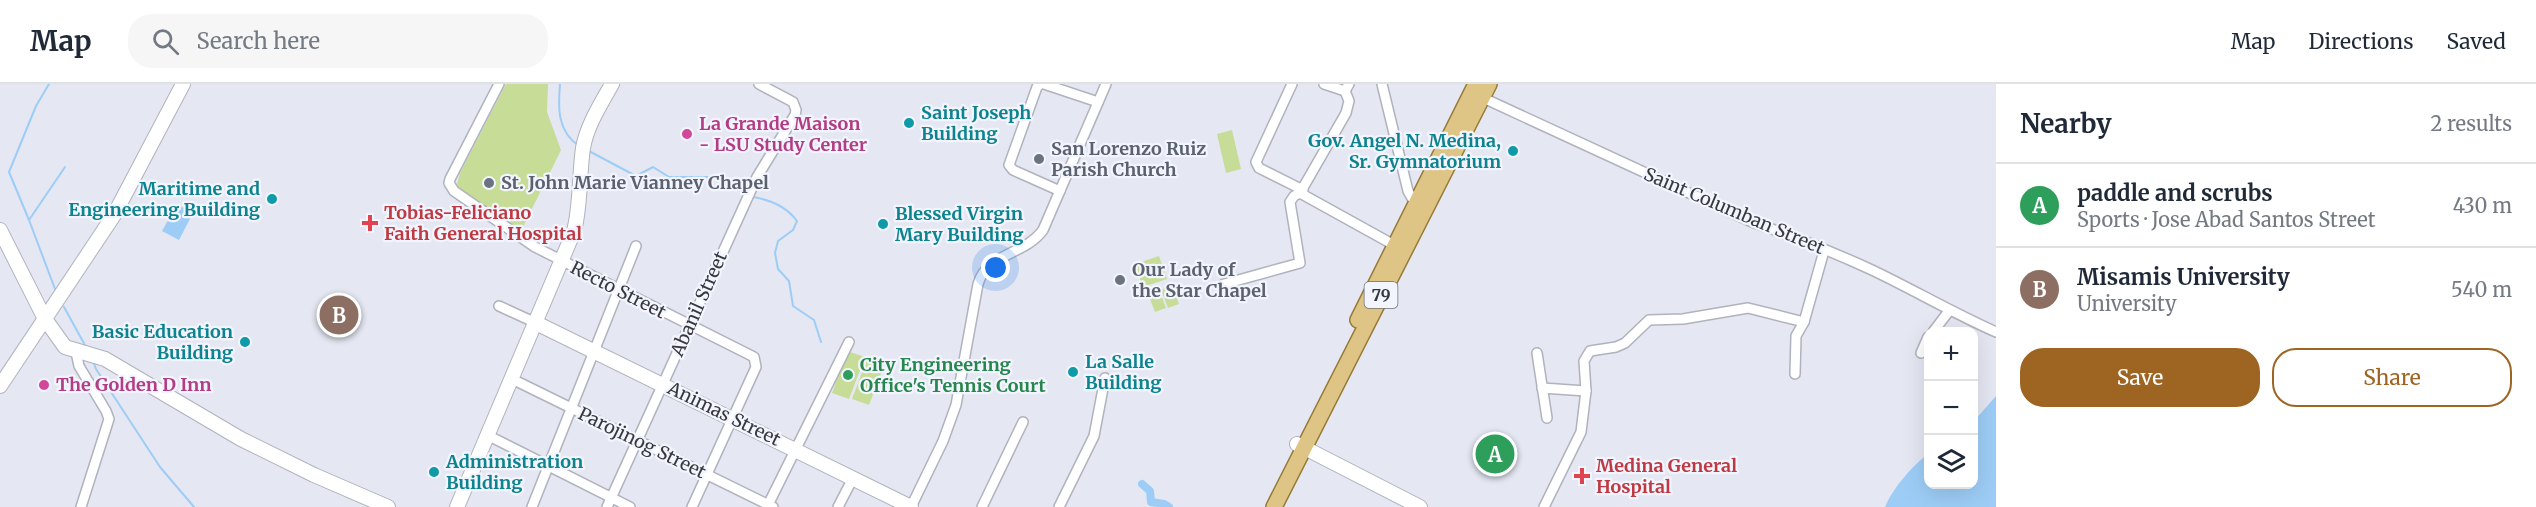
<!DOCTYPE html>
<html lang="en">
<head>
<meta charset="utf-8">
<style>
  body { margin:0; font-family:Merriweather,serif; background:#f6f6f7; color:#1f2937 }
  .controls { position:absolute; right:18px; bottom:18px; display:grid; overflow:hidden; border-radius:12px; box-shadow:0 6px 24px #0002 }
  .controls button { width:54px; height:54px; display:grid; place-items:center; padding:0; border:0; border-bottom:2px solid #e0e1e3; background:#fff; color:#1f2937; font:30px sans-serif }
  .you { position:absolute; left:996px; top:184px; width:21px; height:21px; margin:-15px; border:4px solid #fff; border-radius:50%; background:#1a73e8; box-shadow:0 0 0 9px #1a73e833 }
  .badge { display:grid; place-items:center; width:39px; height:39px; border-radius:50%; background:#9d6422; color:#fff; font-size:20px; font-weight:700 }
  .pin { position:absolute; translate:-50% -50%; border:3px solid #fff; box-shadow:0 2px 6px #0006 }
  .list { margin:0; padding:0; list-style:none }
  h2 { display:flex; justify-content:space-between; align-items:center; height:78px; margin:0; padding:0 24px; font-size:26px }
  h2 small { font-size:20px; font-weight:400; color:#747a83 }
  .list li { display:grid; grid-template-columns:39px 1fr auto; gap:18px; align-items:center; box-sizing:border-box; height:84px; padding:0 24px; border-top:2px solid #e0e1e3 }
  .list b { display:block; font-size:22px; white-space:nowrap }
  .list p { margin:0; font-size:20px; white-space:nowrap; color:#747a83 }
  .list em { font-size:20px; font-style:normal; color:#747a83 }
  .actions { display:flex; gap:12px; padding:18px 24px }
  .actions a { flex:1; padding:14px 0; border:2px solid #9d6422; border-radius:24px; text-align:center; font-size:21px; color:#9d6422 }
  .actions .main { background:#9d6422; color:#fff }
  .icon { flex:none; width:33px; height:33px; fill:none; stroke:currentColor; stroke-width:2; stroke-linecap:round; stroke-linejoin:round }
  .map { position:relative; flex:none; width:1996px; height:423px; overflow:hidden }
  header { display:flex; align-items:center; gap:36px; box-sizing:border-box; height:84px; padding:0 30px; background:#fff; border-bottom:2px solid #e0e1e3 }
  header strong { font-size:28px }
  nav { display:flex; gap:33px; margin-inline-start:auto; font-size:21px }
  .search { width:420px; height:54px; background:#f6f6f7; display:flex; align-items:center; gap:15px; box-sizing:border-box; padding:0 21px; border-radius:24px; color:#747a83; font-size:22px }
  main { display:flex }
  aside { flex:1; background:#fff }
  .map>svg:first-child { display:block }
</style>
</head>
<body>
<header>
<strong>Map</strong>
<div class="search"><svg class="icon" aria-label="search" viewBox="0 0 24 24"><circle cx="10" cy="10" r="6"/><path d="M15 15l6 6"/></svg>Search here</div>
<nav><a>Map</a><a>Directions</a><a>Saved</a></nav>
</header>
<main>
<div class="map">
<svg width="1996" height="423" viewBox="0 0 1996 423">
  <rect width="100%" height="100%" fill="#e5e8f3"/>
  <g fill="#c7dc97">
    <path d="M506,0h42l-1,28 14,38 -39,79 -4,3 -59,-42 -2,-6 3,-11z"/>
    <path d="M1232,46l9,39 -15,4 -9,-39z"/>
    <path d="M1159,172l8,23 -24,8 -8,-23z"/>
    <path d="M1172,201l7,19 -11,4 -7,-18z"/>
    <path d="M1159,206l7,18 -11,4 -7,-18z"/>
    <path d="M847,267l18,6 -16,42 -17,-6z"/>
    <path d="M868,273l17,6 -16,42 -17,-6z"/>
  </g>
  <g fill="#9dcdf6">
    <path d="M177,120l16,9 -14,27 -17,-9z"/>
    <path d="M1996,312v111h-111c8,-19 27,-41 43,-53v30h46v-63z"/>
  </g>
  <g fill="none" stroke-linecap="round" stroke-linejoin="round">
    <g stroke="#9dcdf6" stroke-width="2">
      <path d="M560,0c-2,24 -3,47 19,62"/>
      <path d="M587,66l49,26 17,-9 16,10h52l26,19"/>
      <path d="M753,113c18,3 33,9 44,24l-4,9 -15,11 -3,12 3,16 11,12 4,25 21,14 7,22"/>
      <path d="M29,136l-20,-48 27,-66 13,-22"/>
      <path d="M55,205l-26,-69 36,-53"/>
      <path d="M64,223l22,40"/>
      <path d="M93,277l3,8 64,98 34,40"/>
    </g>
    <path stroke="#9dcdf6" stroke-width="8" d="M1142,400l8,7 1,11 13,2 5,3"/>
    <g stroke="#b0b2bd" stroke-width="12">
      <g id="street">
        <path d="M499,0l-49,95 -1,4 5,8 81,56 219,110 2,10 -64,140"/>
        <path d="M1040,0l-3,3 -28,78 4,5 47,21"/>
        <path d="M1044,0l54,18"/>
        <path d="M1292,0l-36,78 3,6 44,22"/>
        <path d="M1324,0l21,7 4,-7"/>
        <path d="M1382,0l26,107 4,7 7,4"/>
        <path d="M1345,7l4,10 -3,12 -46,80 94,52"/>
        <path d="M1479,12l273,126c41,14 81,30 120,48 42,20 81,43 124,62"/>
        <path d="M1224,200l76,-21 -10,-61 4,-6 6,-3"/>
        <path d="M499,222l37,17"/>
        <path d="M1933,248l16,-21"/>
        <path d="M76,268l3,14 27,45 3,8 -28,88"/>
        <path d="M1537,269l10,65"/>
        <path d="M1921,269l7,-16"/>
        <path d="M1795,290l1,-38 8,-14 20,-71"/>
        <path d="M512,295l261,128"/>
        <path d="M1542,304l44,3"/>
        <path d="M487,351l143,72"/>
        <path d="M532,423l104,-261"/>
        <path d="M607,423l150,-330 38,-62 1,-5 -3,-8 -34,-18"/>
        <path d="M767,423l82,-165"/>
        <path d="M838,423l15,-29"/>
        <path d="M911,423l32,-66 13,-36 22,-121c9,-31 47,-29 65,-54l63,-146"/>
        <path d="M982,423l41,-85"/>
        <path d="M1059,423l35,-71 11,-58"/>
        <path d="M1544,423l37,-75 5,-41 -2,-30 6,-10 26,-4 9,-4 24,-23 34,-1 65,-11 56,14"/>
      </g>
    </g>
    <g stroke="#b0b2bd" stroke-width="16">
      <g id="secondary">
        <path d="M0,146l45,89 20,28 40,12 136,80 73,36 74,32"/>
        <path d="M536,239l375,184"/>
        <path d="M0,302l114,-171 69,-131"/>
        <path d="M1297,360l123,63"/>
        <path d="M457,423l117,-276c7,-27 5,-56 9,-83 4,-23 18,-44 29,-64"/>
      </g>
    </g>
    <g stroke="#967b36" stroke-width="18">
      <g id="primary">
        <path d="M1358,236l118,-236"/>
        <path d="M1274,423l215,-423"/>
      </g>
    </g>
    <use href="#street" stroke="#fff" stroke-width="9"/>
    <use href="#secondary" stroke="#fff" stroke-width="14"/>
    <use href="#primary" stroke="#dfc585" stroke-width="15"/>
  </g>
  <g fill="#0f9aa8" stroke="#f3f5fe" stroke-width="2">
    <circle cx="909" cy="39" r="6"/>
    <circle cx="1513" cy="67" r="6"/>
    <circle cx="272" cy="115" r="6"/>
    <circle cx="883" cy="140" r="6"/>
    <circle cx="245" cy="258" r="6"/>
    <circle cx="1073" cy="288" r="6"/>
    <circle cx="434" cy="388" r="6"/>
  </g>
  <g fill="#d1479c" stroke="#f3f5fe" stroke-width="2">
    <circle cx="687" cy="50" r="6"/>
    <circle cx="44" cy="301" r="6"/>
  </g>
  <g fill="#6b7280" stroke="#f3f5fe" stroke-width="2">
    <circle cx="1039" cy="75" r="6"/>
    <circle cx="489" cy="99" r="6"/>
    <circle cx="1120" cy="196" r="6"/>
  </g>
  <g fill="#e0444e" stroke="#f3f5fe" stroke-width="2">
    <path d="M367 130h6v6h6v6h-6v6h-6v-6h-6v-6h6z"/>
    <path d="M1579 383h6v6h6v6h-6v6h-6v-6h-6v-6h6z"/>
  </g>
  <circle fill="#2e9e5b" stroke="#f3f5fe" stroke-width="2" cx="848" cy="291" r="6"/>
  <g text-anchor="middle" stroke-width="4.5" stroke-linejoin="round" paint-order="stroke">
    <rect fill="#f3f5fe" stroke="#707177" stroke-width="1.5" x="1364.5" y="198" width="33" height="26" rx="4.5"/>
    <g font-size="16" font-weight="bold" fill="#38393d">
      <text x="1381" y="217">79</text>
    </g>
    <g font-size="18" font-weight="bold" fill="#0d838f" stroke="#f3f5fe" text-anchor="start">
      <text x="921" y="35">Saint Joseph<tspan x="921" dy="21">Building</tspan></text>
      <text x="1501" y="63" text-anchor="end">Gov. Angel N. Medina,<tspan x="1501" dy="21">Sr. Gymnatorium</tspan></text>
      <text x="260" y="111" text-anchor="end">Maritime and<tspan x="260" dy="21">Engineering Building</tspan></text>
      <text x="895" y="136">Blessed Virgin<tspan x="895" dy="21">Mary Building</tspan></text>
      <text x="233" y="254" text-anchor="end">Basic Education<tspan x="233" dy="21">Building</tspan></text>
      <text x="1085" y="284">La Salle<tspan x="1085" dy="21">Building</tspan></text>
      <text x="446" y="384">Administration<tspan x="446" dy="21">Building</tspan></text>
    </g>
    <g font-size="18" font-weight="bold" fill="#b23c85" stroke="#f3f5fe" text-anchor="start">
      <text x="699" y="46">La Grande Maison<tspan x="699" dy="21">- LSU Study Center</tspan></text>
      <text x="56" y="307">The Golden D Inn</text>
    </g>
    <g font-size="18" font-weight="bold" fill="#5b616d" stroke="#f3f5fe" text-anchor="start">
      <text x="1051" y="71">San Lorenzo Ruiz<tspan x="1051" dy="21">Parish Church</tspan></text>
      <text x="501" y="105">St. John Marie Vianney Chapel</text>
      <text x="1132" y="192">Our Lady of<tspan x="1132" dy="21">the Star Chapel</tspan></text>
    </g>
    <g font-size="18" fill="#38393d" stroke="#f3f5fe">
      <text transform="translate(1734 127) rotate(23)" y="6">Saint Columban Street</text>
      <text transform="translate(618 206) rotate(27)" y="6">Recto Street</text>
      <text transform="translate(699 220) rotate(-66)" y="6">Abanil Street</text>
      <text transform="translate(724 330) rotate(26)" y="6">Animas Street</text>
      <text transform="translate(642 359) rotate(26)" y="6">Parojinog Street</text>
    </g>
    <g font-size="18" font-weight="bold" fill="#be3a42" stroke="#f3f5fe" text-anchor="start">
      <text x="384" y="135">Tobias-Feliciano<tspan x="384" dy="21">Faith General Hospital</tspan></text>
      <text x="1596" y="388">Medina General<tspan x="1596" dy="21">Hospital</tspan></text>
    </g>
    <g font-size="18" font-weight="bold" fill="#27864d" stroke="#f3f5fe" text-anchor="start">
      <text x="860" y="287">City Engineering<tspan x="860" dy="21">Office's Tennis Court</tspan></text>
    </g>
  </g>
</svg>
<div class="controls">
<button>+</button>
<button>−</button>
<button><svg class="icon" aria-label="layers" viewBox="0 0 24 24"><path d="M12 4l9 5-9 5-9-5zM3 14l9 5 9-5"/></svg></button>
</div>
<div class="you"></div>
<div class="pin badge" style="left:1495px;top:370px;background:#2e9e5b">A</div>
<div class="pin badge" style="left:339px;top:231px;background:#8d6e63">B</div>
</div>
<aside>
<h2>Nearby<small>2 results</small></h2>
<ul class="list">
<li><span class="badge" style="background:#2e9e5b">A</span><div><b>paddle and scrubs</b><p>Sports · Jose Abad Santos Street</p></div><em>430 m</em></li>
<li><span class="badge" style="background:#8d6e63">B</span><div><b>Misamis University</b><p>University</p></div><em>540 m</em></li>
</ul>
<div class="actions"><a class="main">Save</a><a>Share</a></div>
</aside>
</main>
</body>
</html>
